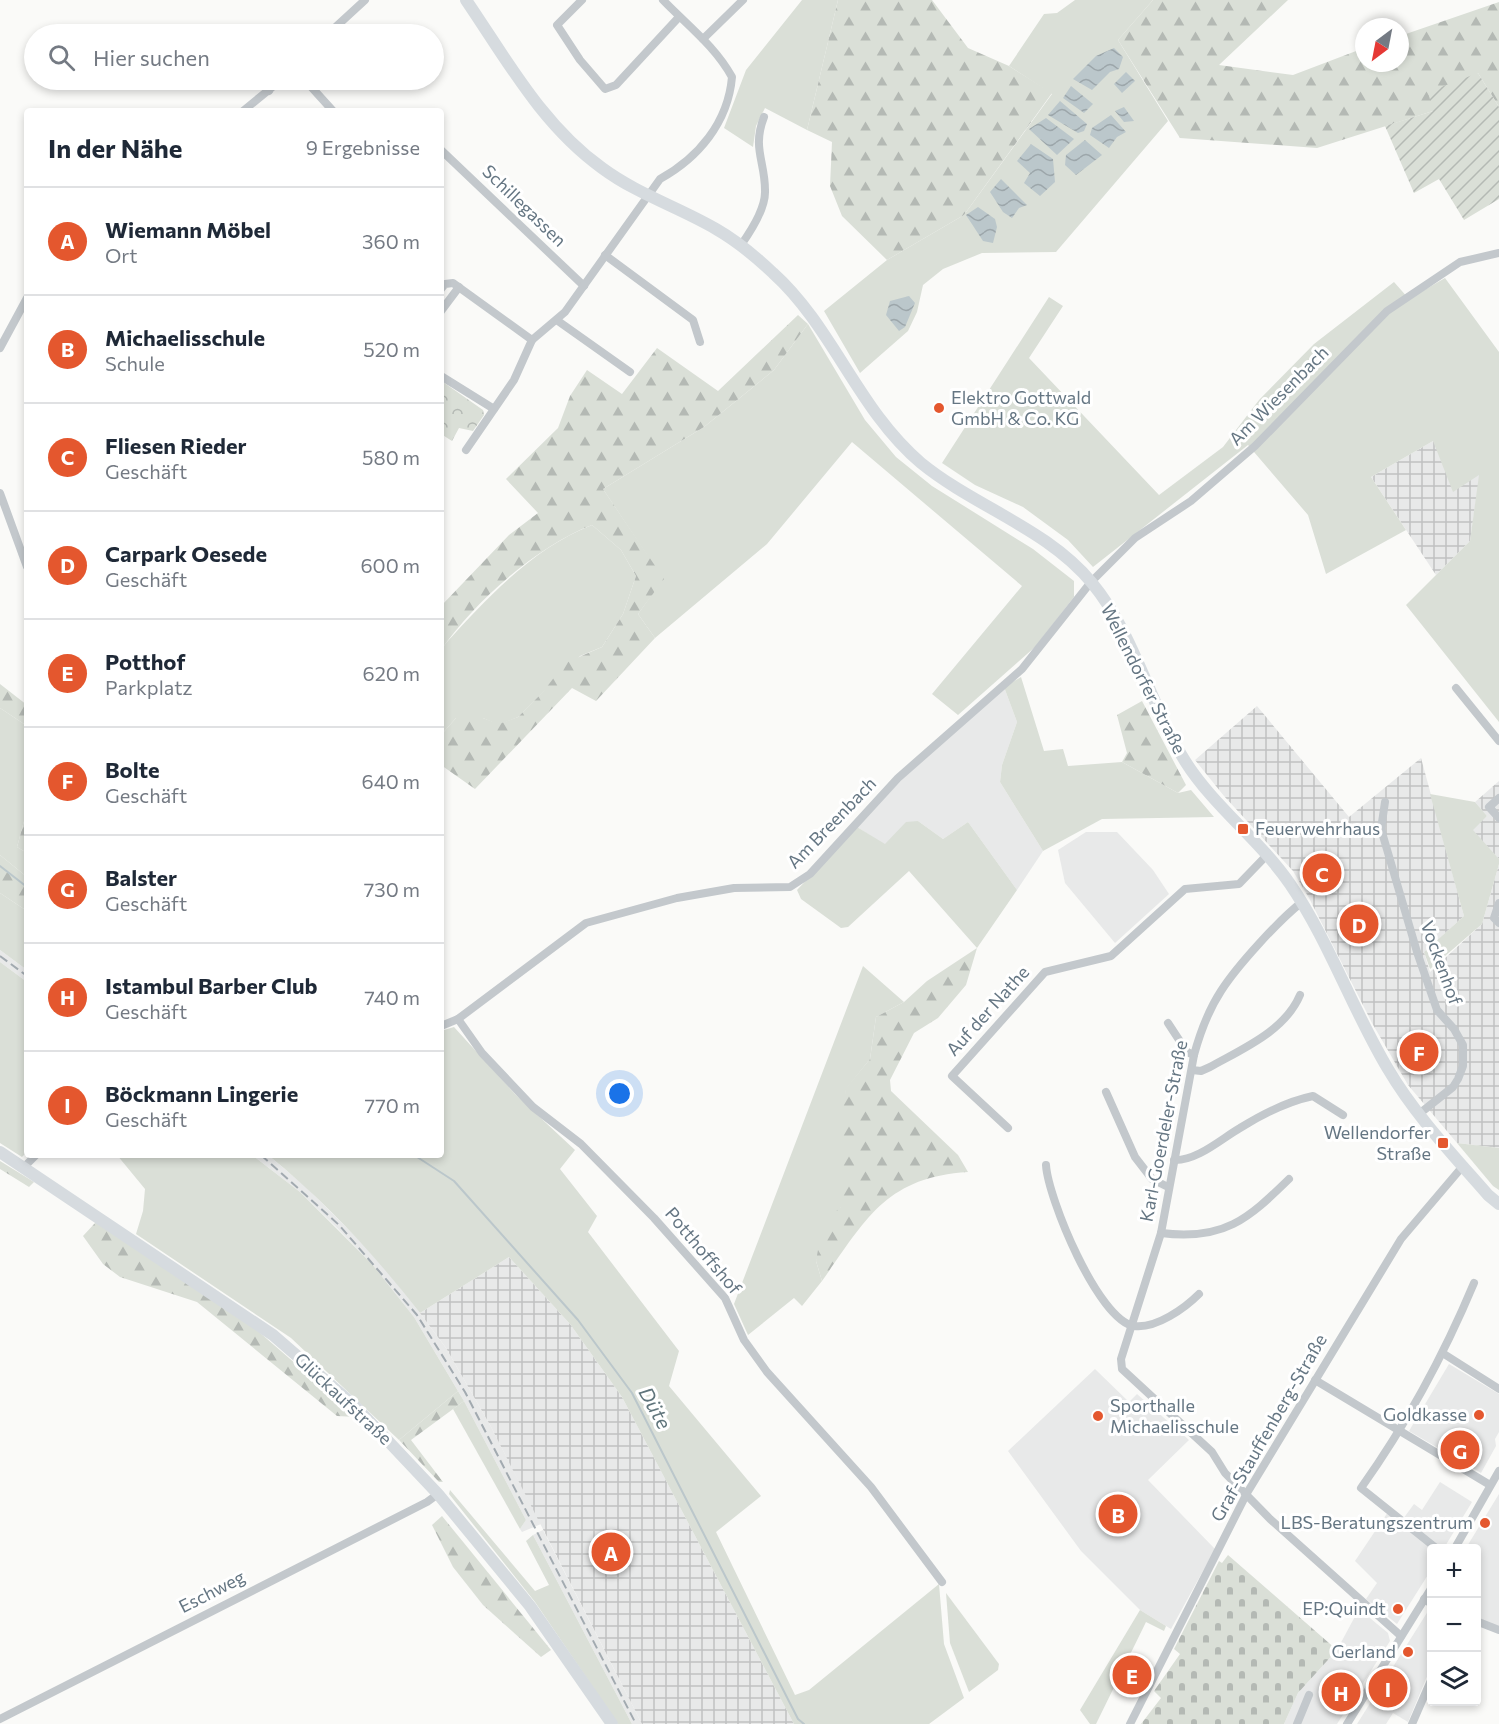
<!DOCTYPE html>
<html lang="de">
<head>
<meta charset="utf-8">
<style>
  body { margin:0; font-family:Commissioner,sans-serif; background:#f6f6f7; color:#1f2937 }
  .controls { position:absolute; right:18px; bottom:18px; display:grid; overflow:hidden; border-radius:6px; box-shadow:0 3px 9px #0003 }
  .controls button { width:54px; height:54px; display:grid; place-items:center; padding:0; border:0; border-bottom:2px solid #e0e1e3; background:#fff; color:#1f2937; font:30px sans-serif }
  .compass { position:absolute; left:1355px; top:18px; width:54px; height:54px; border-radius:50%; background:#fff; box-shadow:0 3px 9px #0003; rotate:212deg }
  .you { position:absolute; left:620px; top:1094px; width:21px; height:21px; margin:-15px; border:4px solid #fff; border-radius:50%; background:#1a73e8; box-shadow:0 0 0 9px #1a73e833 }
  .badge { display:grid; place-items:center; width:39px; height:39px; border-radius:50%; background:#e4572e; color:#fff; font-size:20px; font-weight:700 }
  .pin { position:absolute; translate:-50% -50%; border:3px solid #fff; box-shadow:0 2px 6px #0006 }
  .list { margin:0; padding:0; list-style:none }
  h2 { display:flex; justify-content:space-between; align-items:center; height:78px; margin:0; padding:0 24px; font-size:26px }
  h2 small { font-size:20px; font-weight:400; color:#747a83 }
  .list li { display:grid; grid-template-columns:39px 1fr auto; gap:18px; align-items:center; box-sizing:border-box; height:108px; padding:0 24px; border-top:2px solid #e0e1e3 }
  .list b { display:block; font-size:22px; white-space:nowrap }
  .list p { margin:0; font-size:20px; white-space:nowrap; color:#747a83 }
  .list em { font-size:20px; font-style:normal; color:#747a83 }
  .icon { flex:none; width:33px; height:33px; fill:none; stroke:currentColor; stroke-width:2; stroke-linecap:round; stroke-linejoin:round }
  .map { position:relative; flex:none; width:1499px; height:1724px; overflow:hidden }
  .search { position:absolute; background:#fff; box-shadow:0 3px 9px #0003; left:24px; top:24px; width:420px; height:66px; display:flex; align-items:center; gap:15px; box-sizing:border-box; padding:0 21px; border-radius:33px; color:#747a83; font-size:22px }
  .panel { position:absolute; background:#fff; box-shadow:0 3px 9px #0003; left:24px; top:108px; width:420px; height:1050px; border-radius:6px }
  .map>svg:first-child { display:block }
</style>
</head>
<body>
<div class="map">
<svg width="1499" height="1724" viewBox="0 0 1499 1724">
  <defs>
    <pattern id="industrial-grid" width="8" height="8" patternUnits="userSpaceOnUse" patternTransform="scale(1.5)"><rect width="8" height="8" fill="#e8e9e9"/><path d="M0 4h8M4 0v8" fill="none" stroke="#c0c1c2"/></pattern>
    <pattern id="forest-firs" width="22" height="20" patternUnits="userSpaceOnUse" patternTransform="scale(1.5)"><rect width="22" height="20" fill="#dadfd7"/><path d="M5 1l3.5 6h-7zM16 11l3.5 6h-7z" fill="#b4b9b4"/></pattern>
    <pattern id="cemetery-stones" width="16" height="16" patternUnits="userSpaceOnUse" patternTransform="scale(1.5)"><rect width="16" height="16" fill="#dadfd7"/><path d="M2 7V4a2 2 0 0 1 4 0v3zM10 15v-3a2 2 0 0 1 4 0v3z" fill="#b4b9b4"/></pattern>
    <pattern id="park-crowns" width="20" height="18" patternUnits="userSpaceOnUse" patternTransform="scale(1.5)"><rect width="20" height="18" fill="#dadfd7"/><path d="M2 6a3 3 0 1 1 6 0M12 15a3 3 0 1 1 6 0" fill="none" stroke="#b4b9b4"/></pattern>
    <pattern id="garden-furrows" width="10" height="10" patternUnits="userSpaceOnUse" patternTransform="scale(1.5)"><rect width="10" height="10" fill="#dadfd7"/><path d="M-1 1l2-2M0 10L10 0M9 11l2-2" fill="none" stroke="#b4b9b4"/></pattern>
    <pattern id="water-waves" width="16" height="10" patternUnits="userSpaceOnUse" patternTransform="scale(1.5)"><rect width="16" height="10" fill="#bbc7cb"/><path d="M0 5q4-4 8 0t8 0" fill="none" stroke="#9ca6aa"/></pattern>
  </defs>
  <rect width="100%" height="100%" fill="#fafaf8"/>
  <g fill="#e8e9e9">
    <path d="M1004,687l13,35 -15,43 -2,17 43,69 -26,39 -49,-68 -25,17 -25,-18 -33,24 -28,-18 54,-57z"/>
    <path d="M1086,832h31l36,38 16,24 -54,49 -50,-60 -7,-33z"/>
    <path d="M0,950l27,20v12l-27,-20z"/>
    <path d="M252,1155h16l38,32 70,70 44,56 26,35 44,77 51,99 -19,8 -2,-3 6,-9 -62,-119 -50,-84 -42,-53 -35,-36 -37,-36z"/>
    <path d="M1449,1364l50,30v38l-4,7 1,7 -15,27 -72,-42z"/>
    <path d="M1095,1369l34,33 8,-8 52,46 -41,40 67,69 -44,80 -31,-19 -59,-59 -73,-100z"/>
    <path d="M1440,1482l32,20 -28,46h-12l-1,22 -34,54 -31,-25 11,-16 -22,-22 35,-52 13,10 11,-15 8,6z"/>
    <path d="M1499,1494v133l-22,-9 -1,-70h-10z"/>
    <path d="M543,1530l99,194h-10l-99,-189z"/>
    <path d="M1430,1608l1,59 -23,55 -15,-9 -7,11h-29z"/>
    <path d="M1359,1609l29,24 2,8 -53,83h-53l14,-31 39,-43z"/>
  </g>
  <g fill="url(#industrial-grid)">
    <path d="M1433,441l47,33 -10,67 -34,34 -65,-98z"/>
    <path d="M1257,706l92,111 72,-59 43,158 -40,36 6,20 52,-48 17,-60v284l-42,-5 -49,-58 -36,-62 -63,-125 -16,-27 -69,-75 -29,-36z"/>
    <path d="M1499,781v78l-27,-29 15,-14 -12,-14z"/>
    <path d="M509,1257l61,67 52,73 172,327h-152l-152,-299 -44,-77 -26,-35z"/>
  </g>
  <g fill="#dadfd7">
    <path d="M802,0h36l-31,130 -42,-22 -9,18 -3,21 -29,-19 22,-58z"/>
    <path d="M1075,0h78l-35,40 50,81 -112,131 -74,1 -39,16 -20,16 -6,27 -9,19 -48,42 -36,-62 63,-51 77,-45 88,-121 -43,-28 35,-52 13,-1z"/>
    <path d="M1445,278l54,74v370l-93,-117 64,-64 9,-66 -26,17 -20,-51 -62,36 35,53 -80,44 -18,-59 -60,-70 -155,122 -25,-27 -45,-33 -48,-22 -33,-22 107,-166 14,9 -34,52 130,137 64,-48 36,-47 55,-56 80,-62 15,17z"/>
    <path d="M808,324l57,96 31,37 36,29 101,63 41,32v16l-39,50 -77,68 -26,-21 90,-108 -170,-144 -85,102 -112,94 -17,-24 25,-35 -60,-90 101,-62 70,-57z"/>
    <path d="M592,525l29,25 15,26 -13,38 -21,33 -22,9 -62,61 -19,8 -16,-7h-27l-15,17v-85l5,-7c42,-46 87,-95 146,-118z"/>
    <path d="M1021,677l23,74 19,-2 5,17 54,-4 56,31 13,-3 23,27 -112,2 -59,32 -43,-69 2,-17 15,-43 -13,-35z"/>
    <path d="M0,708l27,18v84l-10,37 10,6v24l-27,-22z"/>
    <path d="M1430,794l45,8 12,14 -14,14 26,29v5l-17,60 -52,45 -6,-17 40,-36z"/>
    <path d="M918,821l25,18 25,-17 49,68 -40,58 -68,-77 -61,56 -7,1 -40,-29 -4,-9 60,-63 28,17 21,-22z"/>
    <path d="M0,893l27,18v59l-27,-20z"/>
    <path d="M0,962l27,20v170l-5,5 -22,-14z"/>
    <path d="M863,966l41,36 -28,15 -6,42 -24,30 -5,118 -25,54 6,20 -20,25 -8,-8 -46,37 -14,-31z"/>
    <path d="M454,1027l61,67 60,56 -15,19 37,47 -9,16 91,119 -10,35 92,110 -45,36 79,163 14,-5 130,-106 5,60 20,54 -35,26h-135l-172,-327 -52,-73 -61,-67 -89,56c-46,-59 -94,-111 -152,-158h173v-124z"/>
    <path d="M1457,1143l42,5v42l-6,-4z"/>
    <path d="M117,1155h135l48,37 72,72 42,53 44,74 -59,49 -108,-102 -155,-104 7,-23 2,-22z"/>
    <path d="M464,1401l62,119 -6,9 -67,-120z"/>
    <path d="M450,1490l85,101 14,-6 -23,-44 7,-6 99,189h-14l-83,-122 -86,-108z"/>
    <path d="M946,1593l53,71 -1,6 -29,22 -19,-49z"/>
    <path d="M1140,1610l26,16 -2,5 -18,-9 -50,102h-6l-10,-14z"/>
  </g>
  <g fill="url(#forest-firs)">
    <path d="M838,0h94l36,48 41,18 43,27 -88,122 -77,45 -45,-44 -12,-30 2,-44 -25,-12z"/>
    <path d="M1153,0h135l-69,65 74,10 71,-27v15h36v-27l99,-34v105l-21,-34 -45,38 -116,37 -137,-10 -62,-98z"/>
    <path d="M798,315l10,9 -34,46 -70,57 -101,62 61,90 -26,35 17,24 -59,63 -24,-13 -97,101 -34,-24v-30l15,-17h27l16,6 19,-7 25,-25 22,-29 37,-16 21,-33 13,-38 -15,-26 -29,-25c-55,21 -118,77 -151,125v-44l68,-71 29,-22 -32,-34 52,-51 12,-32 17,-26 35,24 35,-46 61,43z"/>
    <path d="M0,684l27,21v21l-27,-18z"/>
    <path d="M1142,701l44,84 -8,8 -56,-31 5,-9 -10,-38z"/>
    <path d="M27,810v43l-10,-6z"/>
    <path d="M0,855l27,22v34l-27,-18z"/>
    <path d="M977,948l-11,37 -28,33 -24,15 -24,47 1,11 67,64 10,17c-83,5 -103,49 -146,109l-6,-20 7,-39 18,-15 -2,-73 7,-46 24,-29 6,-42 28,-15 23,-21z"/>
    <path d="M0,1161l34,21 -5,5 -29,-18z"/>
    <path d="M98,1215l161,117 98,85 -20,-1 -140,-114 -77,-25 -17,-13 -20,-28 12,-13z"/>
    <path d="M458,1391l6,10 -53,39 32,42h-4l-40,-42z"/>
    <path d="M442,1516l109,134 -10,7 -58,-52 -30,-38 -21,-42z"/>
  </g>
  <path fill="url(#cemetery-stones)" d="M1228,1555l109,95 -39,43 -14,31h-143l20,-26 -7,-7 26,-37 -6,-5 45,-88 3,2z"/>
  <path fill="url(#park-crowns)" d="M443,382l40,28 1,5 -11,16 -14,-3 -7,13 -11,-7v-49z"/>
  <path fill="url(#garden-furrows)" d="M1478,73l21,34v92l-35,21 -25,-41 -25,14 -29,-67 48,-15 -5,-19z"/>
  <g fill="url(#water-waves)">
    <path d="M1114,48l9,9 -4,12 -9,3 -18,18 -19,-11 23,-23z"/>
    <path d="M1126,72l9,9 -13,12 -8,-9z"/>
    <path d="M1071,86l22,18 -9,9 -21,-15z"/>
    <path d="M1060,101l27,23 -3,7 -6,2 -30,-18z"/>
    <path d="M1124,107l10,14 -10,1 -9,-11z"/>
    <path d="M1111,115l15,17 -9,5 -8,11 -19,-13 2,-7z"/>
    <path d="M1046,118l28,21 -17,16 -28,-26z"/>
    <path d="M1085,140l17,15 -26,20 -11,-10 1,-10z"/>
    <path d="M1031,144l22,15 2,23 -15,14 -16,-13 6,-10 -13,-12z"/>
    <path d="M1001,179l26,26 -8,3 -7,10 -9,-6 -13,-20z"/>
    <path d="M978,207l17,12 2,8 -4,16 -10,-2 -17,-26z"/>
    <path d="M909,296l6,7 -10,24 -6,4 -13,-16 4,-14z"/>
  </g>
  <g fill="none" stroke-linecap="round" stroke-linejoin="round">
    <g stroke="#bbc7cb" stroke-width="2">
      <path d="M0,866l27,21"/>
      <path d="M414,1155l40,26 124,139 54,73 166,326 6,5"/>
    </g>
    <g stroke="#c3c8cc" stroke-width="8">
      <path d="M582,0l-25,25 23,35 25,29 11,-4 63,-68"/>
      <path d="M328,34l37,-34"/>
      <path d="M703,39l40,-39"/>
      <path d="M258,80l11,11"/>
      <path d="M305,80l28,31"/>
      <path d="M243,111l38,-31"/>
      <path d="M441,150l143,136"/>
      <path d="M741,245c10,-14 25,-37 24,-55 0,-29 -13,-42 -1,-73"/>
      <path d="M605,255l88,65 7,22"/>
      <path d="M441,289l4,-5 8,-1 79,57 33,-28 95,-133c38,-21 68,-56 72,-102 -17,-31 -45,-52 -69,-77"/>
      <path d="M441,311l18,-24"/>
      <path d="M558,321l72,51"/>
      <path d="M0,348l27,-50"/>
      <path d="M441,376l53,33"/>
      <path d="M466,450l48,-70 18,-40"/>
      <path d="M0,493l27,74"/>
      <path d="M1456,688l43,53"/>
      <path d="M1499,798l-10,9 10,11"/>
      <path d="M1385,802l-4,27 36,123 20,58 17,19 9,16v21l-5,13 -5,8 -34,27"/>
      <path d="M1302,902c-24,19 -65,64 -81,89 -13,20 -21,42 -27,64l-33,178 -40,126 1,10 90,83 13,21 45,46 131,117"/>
      <path d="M1499,903l-5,15 5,5"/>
      <path d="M458,1019l24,34 51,54 48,37 73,74 71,80 19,42 23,32 104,115 71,95"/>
      <path d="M1168,1023l19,29 7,3"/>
      <path d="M441,1026l17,-7 128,-96 91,-25 57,-10 56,-1 20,-13 88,-96 124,-109 69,-87 44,-44 56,-37 64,-55 132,-135 73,-49 39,-9"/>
      <path d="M1192,1070l9,1 9,-4c32,-18 75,-36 90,-72"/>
      <path d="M1106,1092l29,65 17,22 16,8"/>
      <path d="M1008,1128l-56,-52 93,-104 66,-16 74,-67 54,-5 28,-29"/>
      <path d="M1174,1160c23,1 47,-21 66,-32 21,-13 49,-27 73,-32l30,19"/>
      <path d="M1046,1165c2,33 52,155 88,161 22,3 51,-18 65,-32"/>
      <path d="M24,1167l12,-12"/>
      <path d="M1161,1233c63,8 87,-14 128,-54"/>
      <path d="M1444,1354l55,35"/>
      <path d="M1315,1380l175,105"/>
      <path d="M1436,1548l-75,-60c47,-66 82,-131 113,-205"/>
      <path d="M1455,1548l44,-77"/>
      <path d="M1424,1599l8,5"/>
      <path d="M1476,1621l23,9"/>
      <path d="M0,1719l427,-217 11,-8"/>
      <path d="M1130,1724l117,-231 154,-254 62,-73"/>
      <path d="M1297,1724l12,-29"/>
      <path d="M1347,1724l85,-137"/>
      <path d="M1412,1724l20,-46"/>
    </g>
    <g stroke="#d6dbdf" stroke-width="12">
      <path d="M466,0c41,60 76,125 136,168 35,26 76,39 114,61 21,12 39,27 57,44 60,54 85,137 148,190 54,44 127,66 171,120 43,52 58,122 93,178 29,46 74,78 105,123 39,57 62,125 98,185 27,46 65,86 100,126l11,9"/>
      <path d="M0,1152l273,183 83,72 82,87 92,112 82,118"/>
    </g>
    <g stroke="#a2aab0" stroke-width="2" stroke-dasharray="9 4.5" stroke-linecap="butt">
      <path d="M0,956l27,20"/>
      <path d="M261,1155l78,70 78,90 48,77 171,332"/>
    </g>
  </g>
  <g fill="#e4572e" stroke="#fff" stroke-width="2">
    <circle cx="939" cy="408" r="6"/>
    <rect x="1237" y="823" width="12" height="12" rx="3"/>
    <rect x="1437" y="1137" width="12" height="12" rx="3"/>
    <circle cx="1479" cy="1415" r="6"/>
    <circle cx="1098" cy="1416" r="6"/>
    <circle cx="1485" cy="1523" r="6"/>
    <circle cx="1398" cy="1609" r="6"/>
    <circle cx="1408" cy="1652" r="6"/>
  </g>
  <g text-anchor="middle" stroke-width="6" stroke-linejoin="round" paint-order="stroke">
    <g font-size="18" fill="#657683" stroke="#fff">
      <text transform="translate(524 206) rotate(44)" y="6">Schillegassen</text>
      <text transform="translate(1279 396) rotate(-45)" y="6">Am Wiesenbach</text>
      <text transform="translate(1143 679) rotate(63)" y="6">Wellendorfer Straße</text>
      <text transform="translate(832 823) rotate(-46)" y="6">Am Breenbach</text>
      <text transform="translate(1441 963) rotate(70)" y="6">Vockenhof</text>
      <text transform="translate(988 1011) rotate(-48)" y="6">Auf der Nathe</text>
      <text transform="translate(1164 1131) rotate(-79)" y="6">Karl-Goerdeler-Straße</text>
      <text transform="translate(703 1251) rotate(50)" y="6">Potthoffshof</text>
      <text transform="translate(343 1399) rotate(43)" y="6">Glückaufstraße</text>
      <text transform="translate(1269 1428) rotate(-60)" y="6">Graf-Stauffenberg-Straße</text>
      <text transform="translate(212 1592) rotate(-27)" y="6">Eschweg</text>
    </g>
    <g font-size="18" fill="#657683" stroke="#fff" text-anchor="end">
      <text x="951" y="404" text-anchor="start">Elektro Gottwald<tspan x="951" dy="21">GmbH &amp; Co. KG</tspan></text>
      <text x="1255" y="835" text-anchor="start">Feuerwehrhaus</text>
      <text x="1431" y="1139">Wellendorfer<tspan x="1431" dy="21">Straße</tspan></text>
      <text x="1110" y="1412" text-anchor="start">Sporthalle<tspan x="1110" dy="21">Michaelisschule</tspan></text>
      <text x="1467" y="1421">Goldkasse</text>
      <text x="1473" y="1529">LBS-Beratungszentrum</text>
      <text x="1386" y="1615">EP:Quindt</text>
      <text x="1396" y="1658">Gerland</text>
    </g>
    <g font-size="20" font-style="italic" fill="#60757c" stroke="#fff">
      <text transform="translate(655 1408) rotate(61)" y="7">Düte</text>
    </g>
  </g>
</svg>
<div class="controls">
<button>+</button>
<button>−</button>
<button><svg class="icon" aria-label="layers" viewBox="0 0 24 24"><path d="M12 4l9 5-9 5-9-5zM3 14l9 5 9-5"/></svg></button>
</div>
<svg class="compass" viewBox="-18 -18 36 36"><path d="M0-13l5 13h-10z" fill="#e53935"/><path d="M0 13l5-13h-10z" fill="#747a83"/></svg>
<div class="you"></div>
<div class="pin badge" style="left:611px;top:1552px">A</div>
<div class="pin badge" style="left:1118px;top:1514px">B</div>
<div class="pin badge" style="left:1322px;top:873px">C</div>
<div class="pin badge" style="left:1359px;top:924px">D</div>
<div class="pin badge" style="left:1132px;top:1675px">E</div>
<div class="pin badge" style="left:1419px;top:1052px">F</div>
<div class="pin badge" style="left:1460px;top:1450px">G</div>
<div class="pin badge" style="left:1341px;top:1692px">H</div>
<div class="pin badge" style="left:1388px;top:1688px">I</div>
<div class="search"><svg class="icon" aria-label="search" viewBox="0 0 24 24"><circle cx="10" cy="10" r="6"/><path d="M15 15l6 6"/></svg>Hier suchen</div>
<section class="panel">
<h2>In der Nähe<small>9 Ergebnisse</small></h2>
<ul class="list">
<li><span class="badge">A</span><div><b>Wiemann Möbel</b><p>Ort</p></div><em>360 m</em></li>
<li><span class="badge">B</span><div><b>Michaelisschule</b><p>Schule</p></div><em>520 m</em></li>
<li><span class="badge">C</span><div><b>Fliesen Rieder</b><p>Geschäft</p></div><em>580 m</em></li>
<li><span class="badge">D</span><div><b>Carpark Oesede</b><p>Geschäft</p></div><em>600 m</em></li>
<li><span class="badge">E</span><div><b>Potthof</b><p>Parkplatz</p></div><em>620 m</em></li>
<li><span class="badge">F</span><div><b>Bolte</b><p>Geschäft</p></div><em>640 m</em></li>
<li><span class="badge">G</span><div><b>Balster</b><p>Geschäft</p></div><em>730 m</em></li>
<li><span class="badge">H</span><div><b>Istambul Barber Club</b><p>Geschäft</p></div><em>740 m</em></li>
<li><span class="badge">I</span><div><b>Böckmann Lingerie</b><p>Geschäft</p></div><em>770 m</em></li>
</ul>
</section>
</div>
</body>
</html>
